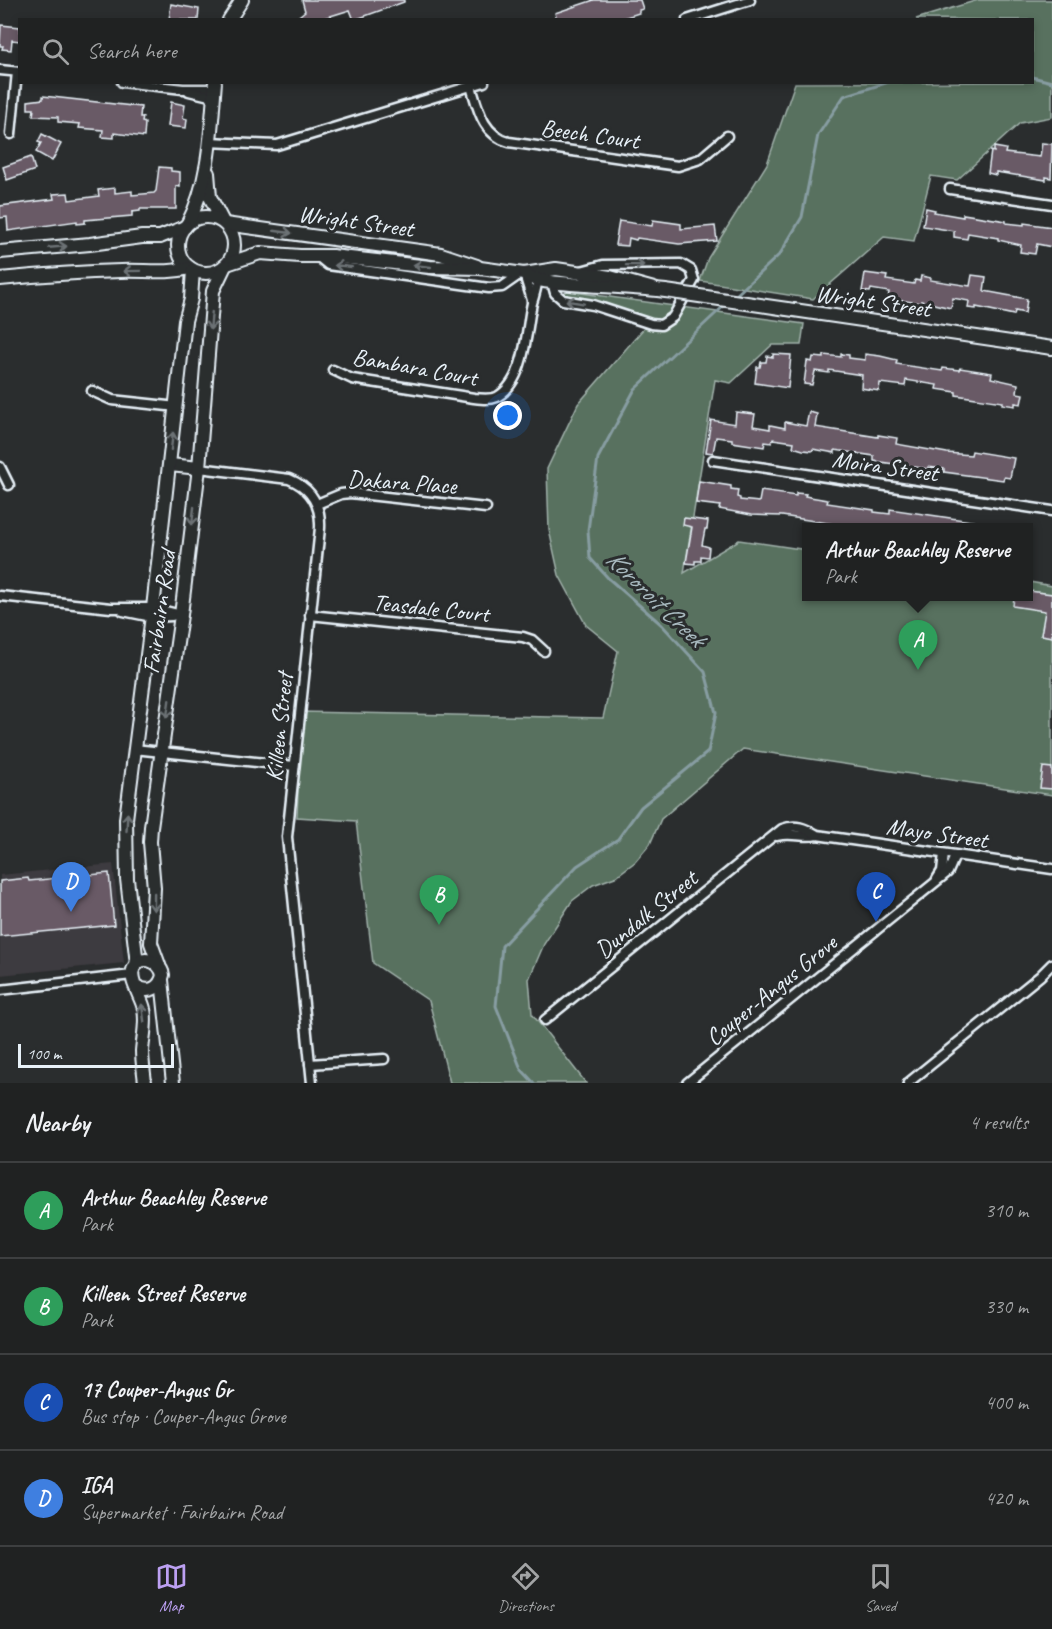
<!DOCTYPE html>
<html lang="en">
<head>
<meta charset="utf-8">
<style>
  body { margin:0; font-family:Caveat,sans-serif; background:#2d2f2f; color:#f1f3f6 }
  .scale { position:absolute; left:18px; bottom:15px; width:156px; box-sizing:border-box; padding-left:6px; border:3px solid #e8f1f8; border-top:0; font-size:16px; line-height:21px; white-space:nowrap; color:#e8f1f8; -webkit-text-stroke:4px #2a2d2e; paint-order:stroke }
  .you { position:absolute; left:508px; top:416px; width:21px; height:21px; margin:-15px; border:4px solid #fff; border-radius:50%; background:#1a73e8; box-shadow:0 0 0 9px #1a73e833 }
  .badge { display:grid; place-items:center; width:39px; height:39px; border-radius:50%; background:#bca0f2; color:#fff; font-size:20px; font-weight:700 }
  .pin { position:absolute; translate:-50% -50px; filter:drop-shadow(0 2px 3px #0008) }
  .pin::after { content:''; position:absolute; top:32px; width:21px; height:18px; background:inherit; clip-path:polygon(0 0,100% 0,50% 100%) }
  .popup { position:absolute; left:802px; top:523px; width:231px; height:78px; box-sizing:border-box; display:grid; place-content:center; border-radius:0px; background:#202222; filter:drop-shadow(0 2px 4px #0005); font-size:20px; white-space:nowrap; color:#a2a4a5 }
  .popup b { font-size:22px; color:#f1f3f6 }
  .popup::after { content:''; position:absolute; left:50%; top:100%; margin-left:-12px; border:12px solid transparent; border-top-color:#202222 }
  .list { margin:0; padding:0; list-style:none }
  h2 { display:flex; justify-content:space-between; align-items:center; height:78px; margin:0; padding:0 24px; font-size:26px }
  h2 small { font-size:20px; font-weight:400; color:#a2a4a5 }
  .list li { display:grid; grid-template-columns:39px 1fr auto; gap:18px; align-items:center; box-sizing:border-box; height:96px; padding:0 24px; border-top:2px solid #3d3f40 }
  .list b { display:block; font-size:22px; white-space:nowrap }
  .list p { margin:0; font-size:20px; white-space:nowrap; color:#a2a4a5 }
  .list em { font-size:20px; font-style:normal; color:#a2a4a5 }
  .icon { flex:none; width:33px; height:33px; fill:none; stroke:currentColor; stroke-width:2; stroke-linecap:round; stroke-linejoin:round }
  .map { position:relative; flex:none; width:1052px; height:1083px; overflow:hidden }
  .search { position:absolute; background:#202222; box-shadow:0 3px 9px #0003; left:18px; right:18px; top:18px; height:66px; display:flex; align-items:center; gap:15px; box-sizing:border-box; padding:0 21px; border-radius:0px; color:#a2a4a5; font-size:22px }
  .sheet { height:462px; background:#202222 }
  nav { display:flex; justify-content:space-around; align-items:center; box-sizing:border-box; height:84px; border-top:2px solid #3d3f40; background:#202222; font-size:16px; color:#a2a4a5 }
  nav a { display:grid; justify-items:center; gap:3px }
  nav .on { color:#bca0f2 }
  .map>svg:first-child { display:block }
</style>
</head>
<body>
<div class="map">
<svg width="1052" height="1083" viewBox="0 0 1052 1083">
  <rect width="100%" height="100%" fill="#2a2d2e"/>
  <filter id="ink" filterUnits="userSpaceOnUse"><feTurbulence type="fractalNoise" baseFrequency=".0167" numOctaves="2"/><feDisplacementMap in="SourceGraphic" scale="12" xChannelSelector="R" yChannelSelector="G"/><feConvolveMatrix kernelMatrix="1 2 1 2 8 2 1 2 1" color-interpolation-filters="sRGB"/></filter>
  <g filter="url(#ink)">
    <path fill="#3d3a3f" d="M113,864l11,99 -124,12v-100z"/>
    <g fill="#59715e" stroke="#a0b1ab" stroke-width="1.5">
      <path d="M978,0h74v117l-32,6 -63,57 -26,-4 -17,65 -30,-4 -71,62 -113,-18 8,-23 59,-94 28,-81 237,-1v-62l-116,-1z"/>
      <path d="M567,291l237,33 -3,21h-29l-41,38 -16,-3 -31,193 55,-33 68,10v46h222v-14l23,4v209l-309,-46 -82,70 -11,25 -15,18 -20,15 -22,8 -21,16 -28,43 -15,35 3,35 54,69h-136l-21,-82 -56,-38 -17,-142 -59,-4 4,-105 302,6 15,-67 -32,-26 -27,-50 -10,-45 -2,-61 31,-65 74,-85 -89,-25z"/>
    </g>
    <g fill="none" stroke-linecap="round" stroke-linejoin="round">
      <g stroke="#879da2" stroke-width="3">
        <path d="M1032,77l20,5"/>
        <path d="M734,297l46,-43 22,-37 16,-82 26,-39 45,-14"/>
        <path d="M534,1083l-13,-14 -25,-63 6,-60 75,-80 41,-27 23,-32 67,-55 8,-39 -11,-41 -43,-47 -54,-47 -18,-20 -2,-28 10,-72 37,-69 92,-86"/>
      </g>
    </g>
    <g fill="#695a66" stroke="#e8f1f8" stroke-width="1.5">
      <path d="M302,0h102v2l-50,18 -4,-10 -26,8 1,2h-31l11,-9z"/>
      <path d="M594,0h46l3,9 -4,1v3l-22,7h-60l-2,-7z"/>
      <path d="M171,4l28,5 -1,11h-29z"/>
      <path d="M1,25l19,2v14l-8,-1 -1,10 -9,-1 1,-3h-3z"/>
      <path d="M43,96l98,11 -1,10h3l-1,5 3,1 -1,14 -30,-4v5l-12,-1 1,-7 -24,-2 1,-4 -22,-2v-5l-25,-1 1,-7h-6v-8l15,-2z"/>
      <path d="M171,102l14,3 -2,13 4,1 -1,9 -18,-2z"/>
      <path d="M42,134l19,10 -9,17 -16,-9 5,-9 -3,-1z"/>
      <path d="M1042,143l10,1 -1,34 -5,-1v3l-50,-8v3l-8,-2 3,-22 3,1v-5l12,2 -1,4 35,4z"/>
      <path d="M31,157l4,13 -28,10 -4,-13z"/>
      <path d="M159,167l12,1v3l9,1v15l-4,-1v23h-36v2l-8,1v4l-47,4v3l-8,1v-3l-69,10 -1,-14 -7,1v-12l54,-7 -1,-5 15,-1 1,7 30,-4 -1,-6 17,-2v5l17,-2v4l22,-2 2,-2z"/>
      <path d="M926,208l9,2 -1,2 29,5v-3l43,7v2l18,2v-2l28,4v20l-15,-3 -2,10 -15,-2 1,-7 -23,-5v-2l-30,-5 -1,6 -13,-2v-6l-31,-5z"/>
      <path d="M653,220l28,4v5l34,-3 2,15 -38,3 -42,-6 -1,2 -7,-2 -1,8 -13,-1 4,-24 33,5z"/>
      <path d="M865,273l22,3 -1,4 28,4 1,-4 5,1 1,-5 10,2 -1,2 40,6 2,-11 14,2 -2,14 43,8 -2,14 -10,-2 -1,4 -38,-8v2l-8,-1 1,-7 -16,-3 -2,10 -30,-7v2l-33,-4 1,-7 -18,-3 -1,3 -8,-1z"/>
      <path d="M773,354l18,1 -3,33 -33,-5 2,-16h3l1,-5h5l1,-6 6,1z"/>
      <path d="M841,354l8,1v3l16,2v-6l15,2 17,4 -1,4 46,7 1,-3 16,2 1,-2 32,5 -1,5 27,6 -1,9 6,1 -2,10 -6,-1v3l-13,-2 1,-2 -47,-7v-3l-20,-3 1,-4 -31,-5 -1,6 -25,-3 -1,8 -18,-3 1,-13 -33,-5v3l-14,-2 -3,14 -8,-1 3,-23 5,1 1,-5 11,1v-3l17,2z"/>
      <path d="M736,412l19,2 -2,12 17,3v-4l15,3v-6l21,4 3,-14 8,2 -2,13 63,10v-2l19,3 -1,6 51,9 24,2 1,-4 42,7 -4,20 -6,-1 -1,3 -59,-8v-3l-16,-2v2l-54,-8v-5l-39,-6v3l-22,-4 -1,2 -9,-1 -10,-3 1,-5 -21,-3 -1,4 -7,-1 -1,5 -32,-5v-3l-16,-2 -3,16 -7,-1 5,-32 24,4z"/>
      <path d="M699,481l32,5v3l7,1 -1,7 3,1v2l19,2 2,-11 35,5v-3l10,1 -1,2 5,1 18,3 -1,3 47,7v2l16,2v-5l87,13v6h-102l-15,-3 -1,3h-19v-3l-58,-9 -31,-1 -32,-6 1,-3 -24,-3z"/>
      <path d="M684,518l24,3 -1,8h-2l-3,16 7,2 -1,10 -7,-1v5h-6v3l-9,-1 6,-36 -9,-2z"/>
      <path d="M1029,591l23,3v43l-11,-2 4,-24 -32,-5 1,-9h15z"/>
      <path d="M1043,767l9,1v21l-12,-1z"/>
      <path d="M109,873l5,52 -114,11v-55l28,-3 1,3z"/>
    </g>
    <g fill="none" stroke-linecap="round" stroke-linejoin="round">
      <g stroke="#e8f1f8" stroke-width="13">
        <g id="street">
          <path d="M687,20l63,-20"/>
          <path d="M0,70l20,2"/>
          <path d="M122,82l61,7h32"/>
          <path d="M471,86c7,23 12,49 38,56l169,24 22,-7 27,-23"/>
          <path d="M189,91l25,6"/>
          <path d="M11,134l6,-62"/>
          <path d="M209,142l68,3 207,-63"/>
          <path d="M950,189l102,15"/>
          <path d="M317,256l11,9 161,23 13,-1 20,-14"/>
          <path d="M524,274l8,26"/>
          <path d="M555,282l-2,4 2,7 8,7 30,5 58,19 10,1 12,-8 21,-37 -3,-10 -10,-6 -78,1 -22,6"/>
          <path d="M333,370l19,9 122,19c8,1 16,2 23,-1 29,-17 29,-67 35,-94 3,-9 5,-18 7,-28"/>
          <path d="M92,391l20,9 65,7"/>
          <path d="M713,460l339,51"/>
          <path d="M0,467l9,18"/>
          <path d="M199,468l90,11c22,9 32,26 31,49l-33,309 25,246"/>
          <path d="M317,504l24,-10 9,-1 136,15"/>
          <path d="M0,596l111,12h42l28,7"/>
          <path d="M123,611l29,6 20,-1"/>
          <path d="M310,615l213,22 9,3 12,11"/>
          <path d="M134,749l160,17"/>
          <path d="M777,836c14,-4 26,2 40,-1l235,34"/>
          <path d="M937,879l5,-8 2,-17"/>
          <path d="M0,990l132,-15"/>
          <path d="M545,1020l237,-191c14,-5 23,-1 35,6"/>
          <path d="M310,1064l74,-5"/>
          <path d="M687,1083l261,-211 7,-16"/>
          <path d="M908,1083l132,-107 12,-12"/>
        </g>
      </g>
      <g stroke="#e8f1f8" stroke-width="16">
        <g id="secondary">
          <path d="M229,20l13,-20"/>
          <path d="M208,173l2,24 13,25"/>
          <circle cx="206" cy="245" r="28"/>
          <path d="M188,223c22,-42 23,-94 27,-141"/>
          <path d="M225,224l216,30 36,12"/>
          <path d="M0,252l90,-8 52,-7h18l25,-10"/>
          <path d="M227,264l33,-11 40,3h32l98,11 50,1 44,6 32,-5 54,8 44,12"/>
          <path d="M525,274c14,9 31,8 46,10 36,3 72,3 108,9"/>
          <path d="M0,279c40,-4 80,-7 121,-8 23,-1 46,3 69,-3"/>
          <path d="M787,309l265,39"/>
          <path d="M170,465l29,3"/>
          <path d="M137,964l-10,-85 -1,-60 27,-211 32,-287 6,-22 2,-29"/>
          <path d="M159,965l-8,-22 3,-55 -4,-46 1,-15 30,-212 18,-147 14,-177 12,-25"/>
          <path d="M162,980l11,103"/>
          <path d="M136,986c12,8 24,3 27,-11 -3,-15 -24,-22 -30,-5 -4,10 9,28 11,39 3,13 -1,28 -2,42 0,10 2,21 3,32"/>
        </g>
      </g>
      <use href="#street" stroke="#2a2d2e" stroke-width="8"/>
      <use href="#secondary" stroke="#2a2d2e" stroke-width="12"/>
      <g stroke="#e8f1f8" stroke-width="16" stroke-linecap="butt">
        <path id="secondary-bridge" d="M679,293l108,16"/>
      </g>
      <use href="#secondary-bridge" stroke="#2a2d2e" stroke-width="12"/>
    </g>
    <defs><path id="oneway-shaft" d="M-6 0H5M1.5-3L5.5 0L1.5 3" fill="none" stroke-width="1.6" stroke-linecap="round" stroke-linejoin="round" transform="scale(1.5)"/></defs>
    <g stroke="#6c7275">
      <use href="#oneway-shaft" transform="translate(283 232) rotate(8)"/>
      <use href="#oneway-shaft" transform="translate(58 247) rotate(-5)"/>
      <use href="#oneway-shaft" transform="translate(635 265) rotate(-1)"/>
      <use href="#oneway-shaft" transform="translate(343 266) rotate(-173)"/>
      <use href="#oneway-shaft" transform="translate(422 266) rotate(-174)"/>
      <use href="#oneway-shaft" transform="translate(132 271) rotate(179)"/>
      <use href="#oneway-shaft" transform="translate(575 302) rotate(-170)"/>
      <use href="#oneway-shaft" transform="translate(211 321) rotate(95)"/>
      <use href="#oneway-shaft" transform="translate(172 441) rotate(-83)"/>
      <use href="#oneway-shaft" transform="translate(193 516) rotate(97)"/>
      <use href="#oneway-shaft" transform="translate(168 709) rotate(98)"/>
      <use href="#oneway-shaft" transform="translate(127 822) rotate(-87)"/>
      <use href="#oneway-shaft" transform="translate(154 902) rotate(91)"/>
      <use href="#oneway-shaft" transform="translate(143 1013) rotate(-98)"/>
    </g>
  </g>
  <g text-anchor="middle" stroke-width="6" stroke-linejoin="round" paint-order="stroke">
    <g font-size="24" fill="#e8f1f8" stroke="#2a2d2e">
      <text transform="translate(590 134) rotate(8)" y="8">Beech Court</text>
      <text transform="translate(356 221) rotate(8)" y="8">Wright Street</text>
      <text transform="translate(873 301) rotate(8)" y="8">Wright Street</text>
      <text transform="translate(415 367) rotate(10)" y="8">Bambara Court</text>
      <text transform="translate(885 466) rotate(8)" y="8">Moira Street</text>
      <text transform="translate(402 482) rotate(4)" y="8">Dakara Place</text>
      <text transform="translate(431 608) rotate(6)" y="8">Teasdale Court</text>
      <text transform="translate(159 612) rotate(-82)" y="8">Fairbairn Road</text>
      <text transform="translate(279 727) rotate(-84)" y="8">Killeen Street</text>
      <text transform="translate(937 833) rotate(8)" y="8">Mayo Street</text>
      <text transform="translate(646 914) rotate(-39)" y="8">Dundalk Street</text>
      <text transform="translate(771 990) rotate(-39)" y="8">Couper-Angus Grove</text>
    </g>
    <g font-size="26" font-style="italic" fill="#a8b9bf" stroke="#2a2d2e">
      <text transform="translate(656 598) rotate(44)" y="9">Kororoit Creek</text>
    </g>
  </g>
</svg>
<div class="scale">100 m</div>
<div class="you"></div>
<div class="pin badge" style="left:918px;top:670px;background:#2e9e5b">A</div>
<div class="popup"><b>Arthur Beachley Reserve</b>Park</div>
<div class="pin badge" style="left:439px;top:925px;background:#2e9e5b">B</div>
<div class="pin badge" style="left:876px;top:922px;background:#1a4fb4">C</div>
<div class="pin badge" style="left:71px;top:912px;background:#3f7fe0">D</div>
<div class="search"><svg class="icon" aria-label="search" viewBox="0 0 24 24"><circle cx="10" cy="10" r="6"/><path d="M15 15l6 6"/></svg>Search here</div>
</div>
<section class="sheet">
<h2>Nearby<small>4 results</small></h2>
<ul class="list">
<li><span class="badge" style="background:#2e9e5b">A</span><div><b>Arthur Beachley Reserve</b><p>Park</p></div><em>310 m</em></li>
<li><span class="badge" style="background:#2e9e5b">B</span><div><b>Killeen Street Reserve</b><p>Park</p></div><em>330 m</em></li>
<li><span class="badge" style="background:#1a4fb4">C</span><div><b>17 Couper-Angus Gr</b><p>Bus stop · Couper-Angus Grove</p></div><em>400 m</em></li>
<li><span class="badge" style="background:#3f7fe0">D</span><div><b>IGA</b><p>Supermarket · Fairbairn Road</p></div><em>420 m</em></li>
</ul>
</section>
<nav>
<a class="on"><svg class="icon" aria-label="map" viewBox="0 0 24 24"><path d="M3 6l6-2 6 2 6-2v14l-6 2-6-2-6 2zM9 4v14M15 6v14"/></svg>Map</a>
<a><svg class="icon" aria-label="directions" viewBox="0 0 24 24"><path d="M12 3l9 9-9 9-9-9zM9 14v-3h6M13 9l2 2-2 2"/></svg>Directions</a>
<a><svg class="icon" aria-label="saved" viewBox="0 0 24 24"><path d="M7 4h10v16l-5-4-5 4z"/></svg>Saved</a>
</nav>
</body>
</html>
